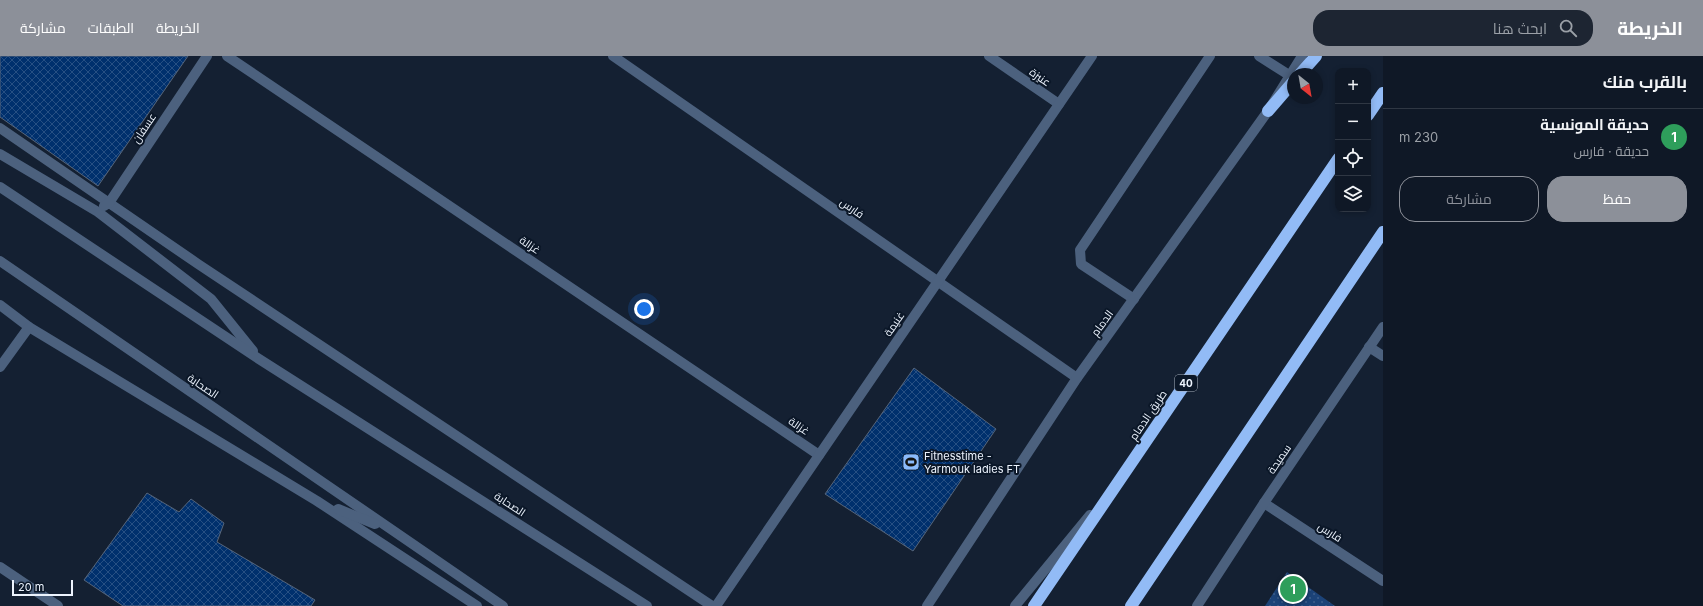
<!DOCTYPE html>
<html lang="ar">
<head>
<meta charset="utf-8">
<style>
  body { margin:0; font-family:Inter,Cairo,sans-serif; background:#1d2532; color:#f1f3f6; direction:rtl }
  .controls { position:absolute; right:12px; top:12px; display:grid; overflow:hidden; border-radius:8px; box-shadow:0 2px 6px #0003 }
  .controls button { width:36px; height:36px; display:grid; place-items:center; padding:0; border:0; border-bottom:1px solid #2f3743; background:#0f1826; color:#f1f3f6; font:20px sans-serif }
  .compass { position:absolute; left:1287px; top:12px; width:36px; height:36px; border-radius:50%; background:#0f1826; box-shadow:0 2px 6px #0003; rotate:149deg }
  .scale { position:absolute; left:12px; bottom:10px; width:61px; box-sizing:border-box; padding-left:4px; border:2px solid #edf4fe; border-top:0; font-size:11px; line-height:14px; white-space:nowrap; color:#edf4fe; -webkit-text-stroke:3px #0b1728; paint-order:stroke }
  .you { position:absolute; left:644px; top:253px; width:14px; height:14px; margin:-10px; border:3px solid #fff; border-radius:50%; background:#1a73e8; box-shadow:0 0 0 6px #1a73e833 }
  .badge { display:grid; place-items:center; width:26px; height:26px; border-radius:50%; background:#8c9099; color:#fff; font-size:13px; font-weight:700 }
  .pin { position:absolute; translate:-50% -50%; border:2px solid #fff; box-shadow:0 1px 4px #0006 }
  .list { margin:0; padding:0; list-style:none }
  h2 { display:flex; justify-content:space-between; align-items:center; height:52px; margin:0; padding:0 16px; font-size:17px }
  h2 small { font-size:13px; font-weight:400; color:#9ba0a7 }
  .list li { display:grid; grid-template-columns:26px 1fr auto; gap:12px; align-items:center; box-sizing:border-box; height:56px; padding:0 16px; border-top:1px solid #2f3743 }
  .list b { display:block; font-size:15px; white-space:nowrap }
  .list p { margin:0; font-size:13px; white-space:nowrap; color:#9ba0a7 }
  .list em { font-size:13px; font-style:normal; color:#9ba0a7 }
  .actions { display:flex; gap:8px; padding:12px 16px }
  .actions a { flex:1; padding:9px 0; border:1px solid #8c9099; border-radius:16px; text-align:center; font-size:14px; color:#8c9099 }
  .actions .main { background:#8c9099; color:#fff }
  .icon { flex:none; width:22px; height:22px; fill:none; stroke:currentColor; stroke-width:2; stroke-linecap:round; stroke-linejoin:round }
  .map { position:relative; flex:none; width:1383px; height:550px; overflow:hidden; direction:ltr }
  header { display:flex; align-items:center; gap:24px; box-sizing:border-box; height:56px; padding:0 20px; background:#8c9099; color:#fff }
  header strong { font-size:19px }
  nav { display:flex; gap:22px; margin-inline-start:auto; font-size:14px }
  .search { width:280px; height:36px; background:#1d2532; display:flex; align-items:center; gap:10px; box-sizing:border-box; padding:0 14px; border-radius:16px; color:#9ba0a7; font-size:15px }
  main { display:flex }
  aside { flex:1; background:#0f1826 }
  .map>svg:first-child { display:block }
</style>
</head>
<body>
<header>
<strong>الخريطة</strong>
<div class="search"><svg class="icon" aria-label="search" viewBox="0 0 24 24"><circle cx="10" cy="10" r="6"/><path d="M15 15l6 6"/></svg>ابحث هنا</div>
<nav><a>الخريطة</a><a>الطبقات</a><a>مشاركة</a></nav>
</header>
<main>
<aside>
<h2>بالقرب منك<small></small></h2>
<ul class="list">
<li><span class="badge" style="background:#2e9e5b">1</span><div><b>حديقة المونسية</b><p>حديقة · فارس</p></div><em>230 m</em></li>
</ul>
<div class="actions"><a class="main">حفظ</a><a>مشاركة</a></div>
</aside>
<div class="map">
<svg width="1383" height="550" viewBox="0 0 1383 550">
  <defs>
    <pattern id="park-dots" width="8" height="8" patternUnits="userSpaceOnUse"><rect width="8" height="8" fill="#1c4378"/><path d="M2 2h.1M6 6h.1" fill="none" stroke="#3d5f8c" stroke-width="1.8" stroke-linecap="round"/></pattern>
    <pattern id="building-cross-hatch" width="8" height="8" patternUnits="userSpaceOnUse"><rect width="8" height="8" fill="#00306d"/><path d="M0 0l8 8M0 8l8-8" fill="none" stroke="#264f83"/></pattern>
  </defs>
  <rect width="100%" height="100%" fill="#142032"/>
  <path fill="url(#park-dots)" d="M1287,516l48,34h-70z"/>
  <g fill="url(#building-cross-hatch)" stroke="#56657a">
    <path d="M0,0h188l-90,130 -98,-69z"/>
    <path d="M914,312l82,61 -83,122 -88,-57z"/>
    <path d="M147,437l32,19 12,-13 33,24 -7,19 98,58 -4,6h-188l-39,-26z"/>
  </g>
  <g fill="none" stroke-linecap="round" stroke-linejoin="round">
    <g stroke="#4c617e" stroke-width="10">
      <path d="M227,0l592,399"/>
      <path d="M613,0l464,322"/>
      <path d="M989,0l70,48"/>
      <path d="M1259,0l30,19"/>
      <path d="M0,72l198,136 514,342"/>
      <path d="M0,98l98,58 113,87 42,52"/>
      <path d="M0,131l259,172 388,247"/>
      <path d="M104,150l5,-3 98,-147"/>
      <path d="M0,205l503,345"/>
      <path d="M1134,243l-53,-35 -1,-14 130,-194"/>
      <path d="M0,249l29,22 288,174 160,105"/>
      <path d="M1369,291l14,9"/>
      <path d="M0,311l29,-40"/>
      <path d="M1264,447l119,78"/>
      <path d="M338,453l37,15"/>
      <path d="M0,511l58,39"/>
      <path d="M716,550l376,-550"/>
      <path d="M927,550l150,-228 191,-267 34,-55"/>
      <path d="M1015,550l75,-91"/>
      <path d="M1197,550l67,-103 119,-176"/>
    </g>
    <g stroke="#92bbf6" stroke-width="12">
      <path d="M1300,18l16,-18"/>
      <path d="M1268,55l25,-29"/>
      <path d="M1368,59l15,-22"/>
      <path d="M1034,550l304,-447"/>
      <path d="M1131,550l252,-374"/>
    </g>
  </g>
  <defs>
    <g id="stadium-square" transform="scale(0.9)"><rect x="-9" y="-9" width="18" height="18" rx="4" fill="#8abafc" stroke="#0b1728"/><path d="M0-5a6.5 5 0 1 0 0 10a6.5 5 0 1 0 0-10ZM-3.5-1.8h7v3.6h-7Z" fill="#111"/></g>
  </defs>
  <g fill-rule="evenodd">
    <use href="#stadium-square" x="911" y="406"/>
  </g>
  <g text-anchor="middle" stroke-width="4" stroke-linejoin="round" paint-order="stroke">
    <rect fill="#0b1728" stroke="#a9b2be" stroke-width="1" x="1175" y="319" width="22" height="16" rx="3"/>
    <g font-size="10" font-weight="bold" fill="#edf4fe">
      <text x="1186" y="331">40</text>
    </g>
    <g font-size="11" fill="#edf4fe" stroke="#0b1728">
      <text transform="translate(1040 21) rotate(35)" y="4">عنيزة</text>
      <text transform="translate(144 72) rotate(-56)" y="4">عسفان</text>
      <text transform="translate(852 152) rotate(35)" y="4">فارس</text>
      <text transform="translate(530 189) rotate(34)" y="4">غزالة</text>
      <text transform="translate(1102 267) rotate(-54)" y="4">الدمام</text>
      <text transform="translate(894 268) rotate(-56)" y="4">غنيمة</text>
      <text transform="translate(203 330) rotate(34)" y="4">الصحابة</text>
      <text transform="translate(1148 359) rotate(-56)" y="4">طريق الدمام</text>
      <text transform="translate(799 370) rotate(34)" y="4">غزالة</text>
      <text transform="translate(1279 403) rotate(-56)" y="4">سميحة</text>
      <text transform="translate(510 448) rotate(33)" y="4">الصحابة</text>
      <text transform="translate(1330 476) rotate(33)" y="4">فارس</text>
    </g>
    <g font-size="11" fill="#edf4fe" stroke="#0b1728" text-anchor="start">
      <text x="924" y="404">Fitnesstime -<tspan x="924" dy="13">Yarmouk ladies FT</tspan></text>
    </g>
  </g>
</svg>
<div class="controls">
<button>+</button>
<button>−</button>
<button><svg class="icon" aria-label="locate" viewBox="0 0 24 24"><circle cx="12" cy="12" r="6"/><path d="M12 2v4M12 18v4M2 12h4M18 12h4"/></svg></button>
<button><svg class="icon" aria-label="layers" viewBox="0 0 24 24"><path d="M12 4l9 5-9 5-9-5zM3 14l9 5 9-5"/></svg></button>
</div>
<svg class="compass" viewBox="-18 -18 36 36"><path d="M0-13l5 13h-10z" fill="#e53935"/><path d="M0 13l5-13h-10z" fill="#9ba0a7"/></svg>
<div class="scale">20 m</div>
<div class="you"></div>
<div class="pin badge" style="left:1293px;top:533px;background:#2e9e5b">1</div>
</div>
</main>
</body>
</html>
